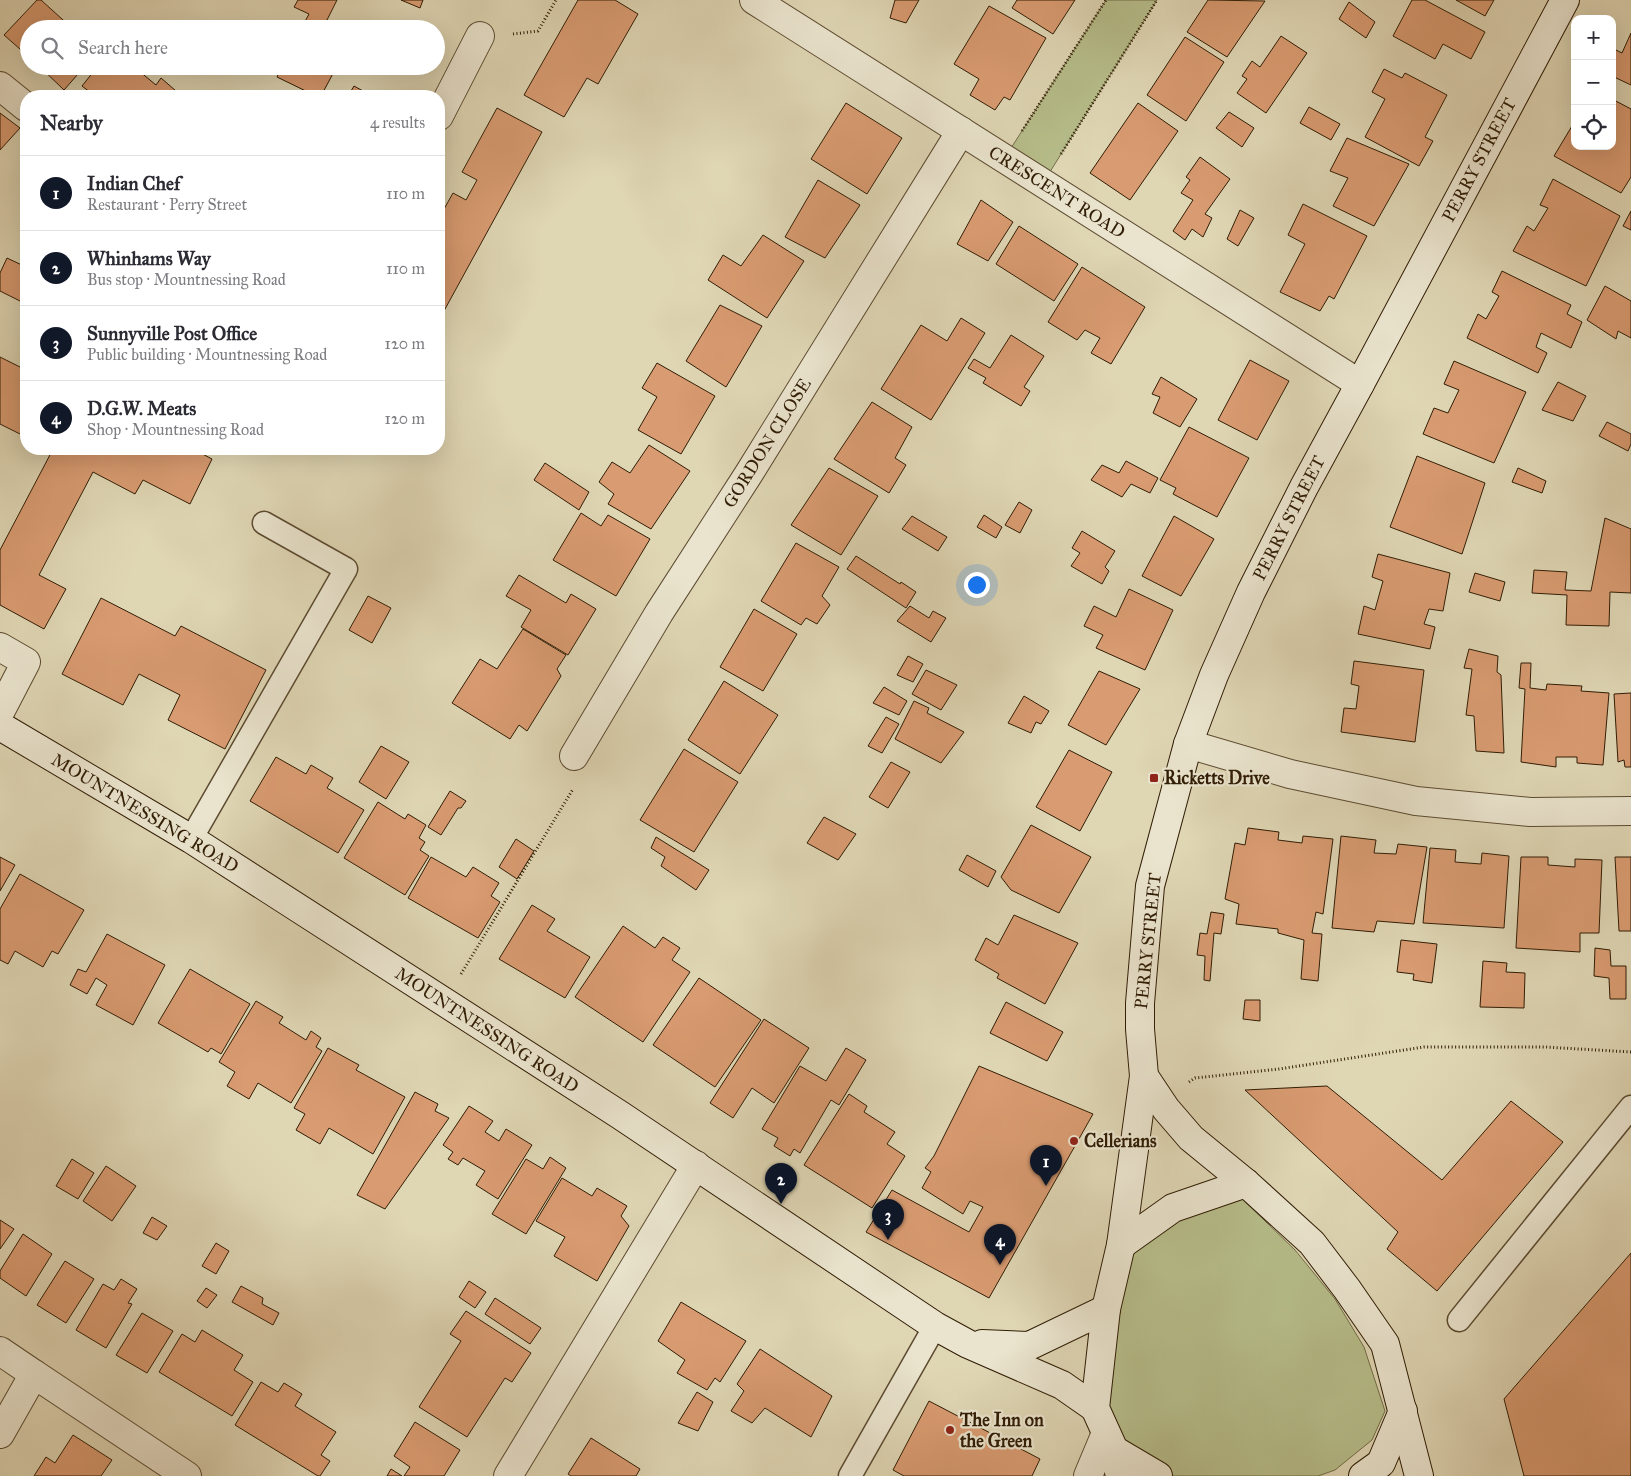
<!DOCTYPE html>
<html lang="en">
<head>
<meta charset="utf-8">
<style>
  body { margin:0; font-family:"IM FELL Great Primer",serif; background:#f2f2f3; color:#2b2b33 }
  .controls { position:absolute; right:15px; top:15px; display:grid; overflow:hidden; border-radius:10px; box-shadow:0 5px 20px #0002 }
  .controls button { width:45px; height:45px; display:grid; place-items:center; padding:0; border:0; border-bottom:1px solid #e1e1e2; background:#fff; color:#2b2b33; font:25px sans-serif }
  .you { position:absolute; left:976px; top:584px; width:18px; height:18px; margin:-12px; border:4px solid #fff; border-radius:50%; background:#1a73e8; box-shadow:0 0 0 8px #1a73e833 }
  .badge { display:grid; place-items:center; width:32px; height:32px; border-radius:50%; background:#111827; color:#fff; font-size:16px; font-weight:700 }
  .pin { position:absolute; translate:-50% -41px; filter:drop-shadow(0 1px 2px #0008) }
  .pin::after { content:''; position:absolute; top:26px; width:18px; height:15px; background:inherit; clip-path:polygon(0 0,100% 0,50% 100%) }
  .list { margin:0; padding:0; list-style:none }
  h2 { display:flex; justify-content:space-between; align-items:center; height:65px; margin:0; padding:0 20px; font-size:21px }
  h2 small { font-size:16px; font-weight:400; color:#7c7c81 }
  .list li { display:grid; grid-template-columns:32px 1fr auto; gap:15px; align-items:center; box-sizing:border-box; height:75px; padding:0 20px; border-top:1px solid #e1e1e2 }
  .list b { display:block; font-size:19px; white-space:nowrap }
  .list p { margin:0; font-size:16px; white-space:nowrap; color:#7c7c81 }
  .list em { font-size:16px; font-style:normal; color:#7c7c81 }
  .icon { flex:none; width:28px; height:28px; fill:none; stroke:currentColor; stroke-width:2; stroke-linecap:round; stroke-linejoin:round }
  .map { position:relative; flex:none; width:1631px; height:1476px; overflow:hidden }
  .search { position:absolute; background:#fff; box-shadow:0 5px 20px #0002; left:20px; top:20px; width:425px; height:55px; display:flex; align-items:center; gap:12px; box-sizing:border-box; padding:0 18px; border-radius:28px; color:#7c7c81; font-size:19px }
  .panel { position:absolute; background:#fff; box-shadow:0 5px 20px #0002; left:20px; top:90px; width:425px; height:365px; border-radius:20px }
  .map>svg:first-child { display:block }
</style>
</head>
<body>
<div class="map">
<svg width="1631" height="1476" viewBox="0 0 1631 1476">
  <rect width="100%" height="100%" fill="#dfd6b4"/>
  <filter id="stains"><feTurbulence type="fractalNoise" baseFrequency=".004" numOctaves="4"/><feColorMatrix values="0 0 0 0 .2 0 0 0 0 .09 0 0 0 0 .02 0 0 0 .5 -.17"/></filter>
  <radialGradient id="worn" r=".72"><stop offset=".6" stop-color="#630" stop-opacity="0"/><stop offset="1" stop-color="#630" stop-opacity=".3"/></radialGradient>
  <g fill="#b6bd8a" stroke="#736d48">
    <path d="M1106,0h51l-114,183 -39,-24z"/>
    <path d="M1236,1193l59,57 40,49 29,48 21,64 -13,29 -37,30 -17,6h-145l-53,-31 -17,-39 25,-157 45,-41z"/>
  </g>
  <g fill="#d99b71" stroke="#301d05">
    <path d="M37,0h4l32,29h-44v28l-25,-22z"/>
    <path d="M298,0h39l-10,20 17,9h-43l8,-15 -15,-7z"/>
    <path d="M401,0h22l-3,8z"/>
    <path d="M578,0h37l23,14 -40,70 -11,-6 -23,39 -40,-22z"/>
    <path d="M895,0h24l-13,23 -16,-5z"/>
    <path d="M1017,0h58l-22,34 -41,-26z"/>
    <path d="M1208,0l57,1 -38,56 -40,-25z"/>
    <path d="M1412,0h13l60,32 -14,27 -28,-15 -8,15 -42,-23z"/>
    <path d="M1456,0h38l-9,16z"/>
    <path d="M1349,2l26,20 -9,16 -27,-19z"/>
    <path d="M989,6l57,32 -36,62 -6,-3 -9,13 -25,-15 9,-16 -25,-15z"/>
    <path d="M1631,33v52l-19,-9v-24l2,-3 8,4z"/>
    <path d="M1281,36l26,17 -41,60 -29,-20 10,-14 -5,-3 10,-15 8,6z"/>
    <path d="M1185,37l39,25 -38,59 -39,-26z"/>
    <path d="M39,66h46l-21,24z"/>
    <path d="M98,66h35l23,19 5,-7 15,13 -4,5h-77l-13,-10z"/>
    <path d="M282,66h55l-16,30h-5l-39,-19z"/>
    <path d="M1384,69l18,9 3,-5 42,22 -22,42 8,4 -14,25 -54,-29 20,-38 -13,-7z"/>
    <path d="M354,86l18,10h-24z"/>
    <path d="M1612,99l19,10v68l-10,16 -67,-37 21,-35v25h37z"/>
    <path d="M846,103l56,35 -35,56 -56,-35z"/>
    <path d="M1138,103l40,28 -48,69 -40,-27z"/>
    <path d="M1309,107l31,17 -9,16 -31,-17z"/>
    <path d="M497,108l45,24 -103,188v-102l14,-25 13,7 11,-20 -15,-8z"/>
    <path d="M1229,112l25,16 -12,19 -26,-19z"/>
    <path d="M0,113l20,15 -20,22z"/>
    <path d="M1347,138l62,26 -35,62 -41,-20 15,-28 -18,-7z"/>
    <path d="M1200,157l30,22 -25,35 7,4 -9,19 -11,-8 -7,11 -12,-9 20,-31 -12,-7 9,-13 -4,-3z"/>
    <path d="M1553,179l67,37 -34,70 -73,-35 14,-25 7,5 14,-23 -8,-3z"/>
    <path d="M818,180l42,25 -35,53 -40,-21z"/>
    <path d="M981,200l32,22 -25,39 -31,-17z"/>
    <path d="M1303,204l64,32 -33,63 -5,-3 -9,15 -40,-19 25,-48 -17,-9z"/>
    <path d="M1240,210l14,8 -16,28 -11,-7z"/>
    <path d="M1631,211v19l-8,-4z"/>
    <path d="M1019,226l59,38 -24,37 -58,-37z"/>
    <path d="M763,235l41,26 -37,57 -59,-38 15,-25 18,11z"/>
    <path d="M7,258l19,9v37l-26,-13v-18z"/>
    <path d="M1082,267l63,40 -34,57 -20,-11 9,-15 -15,-8 -8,10 -29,-18z"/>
    <path d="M1502,271l69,34 -4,9 15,8 -11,26 -30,-15 -5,14 11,6 -9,20 -71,-35 11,-24 8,5 13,-23 -7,-4z"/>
    <path d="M1605,286l26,15v37l-13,-7 -2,8 -29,-19z"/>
    <path d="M720,305l42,21 -36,61 -40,-26z"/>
    <path d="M961,318l24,15 -54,87 -50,-31 40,-64 26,16z"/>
    <path d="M1011,335l33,21 -20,31 6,4 -9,15 -38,-23 3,-5 -18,-10 6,-9 16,9z"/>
    <path d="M0,357l26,13v67l-26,-13z"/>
    <path d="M1250,360l39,21 -32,59 -39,-20z"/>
    <path d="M1454,361l72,31 -32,71 -71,-29 11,-26 14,5 11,-23 -15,-6z"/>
    <path d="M657,363l58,33 -34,58 -43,-24 19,-33 -15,-9z"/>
    <path d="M1161,377l36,22 -17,28 -27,-14 7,-16 -8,-3z"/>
    <path d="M1558,382l28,14 -13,25 -31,-11z"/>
    <path d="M872,402l40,25 -17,31 11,7 -17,28 -55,-34z"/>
    <path d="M1607,422l24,12v10l-3,7 -29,-15z"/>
    <path d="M1189,427l60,31 -32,59 -44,-23 3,-6 -16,-8z"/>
    <path d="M649,445l41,26 -39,58 -43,-25 6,-10 -15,-12 13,-20 18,11z"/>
    <path d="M48,449h145l19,10 -22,45 -47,-24 -8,14 -42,-22 -54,103 27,14 -22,40 -44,-24v-55l52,-99z"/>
    <path d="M1417,456l68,27 -23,71 -72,-27z"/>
    <path d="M1126,461l32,17 -8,15 -19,-9 -9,13 -31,-17 11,-15 17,8z"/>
    <path d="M545,463l44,29 -10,18 -45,-30z"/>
    <path d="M829,468l49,28 -37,59 -50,-30z"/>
    <path d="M1518,468l28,13 -4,12 -30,-11z"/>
    <path d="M1019,502l13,8 -12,23 -15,-8z"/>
    <path d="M581,513l20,13 7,-11 42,24 -34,57 -63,-36z"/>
    <path d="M984,515l18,12 -6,11 -19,-11z"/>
    <path d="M912,516l35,21 -9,14 -36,-22z"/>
    <path d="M1174,516l40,23 -33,57 -39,-20z"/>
    <path d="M1605,518l26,11v64l-21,-1 -1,34 -43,-1 1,-30 -35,-2 2,-23 33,2 -2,18 26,1z"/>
    <path d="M1082,531l33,20 -10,16 4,4 -7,13 -31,-18 9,-13 -8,-5z"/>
    <path d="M796,543l43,24 -17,29 8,9 -13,19 -11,-6 -5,7 -40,-24z"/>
    <path d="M1378,554l72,19 -7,38 -14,-2 -5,15 11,3 -5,22 -72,-15 6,-28 11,4 8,-29 -11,-4z"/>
    <path d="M856,556l44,28 1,-2 15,10 -10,16 -59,-39z"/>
    <path d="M1475,573l30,9 -5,19 -31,-9z"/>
    <path d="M519,575l47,28 5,-9 25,15 -28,46 -47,-28 10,-17 -25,-14z"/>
    <path d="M1129,589l44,21 -28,60 -49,-22 7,-13 -19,-9 10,-20 22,11z"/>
    <path d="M368,596l23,12 -19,35 -23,-13z"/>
    <path d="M101,598l74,38 6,-10 85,44 -41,79 -57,-29 12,-25 -41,-21 -16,31 -61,-31z"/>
    <path d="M910,606l19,12 4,-7 13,7 -15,24 -34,-21z"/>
    <path d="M754,609l43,25 -34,57 -43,-24z"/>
    <path d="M523,629l43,26 -9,14 4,7 -34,55 -8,-6 -9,14 -58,-36 28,-44 17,10z"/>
    <path d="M1469,649l29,7 -1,16 4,3 3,78 -28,-2 -2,-35 -8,-1 6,-46 -8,-1z"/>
    <path d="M908,656l15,8 -10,18 -16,-7z"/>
    <path d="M1354,661l70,9 -9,72 -74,-10 3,-24 12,1 3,-23 -8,-2z"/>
    <path d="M1521,663h10l-1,25 16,2 1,-6 35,2 -1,5 28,2 -6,72 -26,-2v-6h-21v10l-35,-5 4,-73 -6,-1z"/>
    <path d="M926,670l31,15 -16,25 -29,-16z"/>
    <path d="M1099,671l41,18 -34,56 -38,-20z"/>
    <path d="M724,681l54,34 -38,59 -52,-34z"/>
    <path d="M884,687l23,14 -8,14 -26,-12z"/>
    <path d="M1631,693v74h-6l-1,-7 -6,2 -4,-68z"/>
    <path d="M1024,696l25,15 -8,13 -5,-2 -5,11 -23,-10z"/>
    <path d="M914,701l15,7 -2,5 37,19 -23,31 -46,-24z"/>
    <path d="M886,717l13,7 -17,29 -14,-7z"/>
    <path d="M381,746l28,16 -23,37 -27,-17z"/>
    <path d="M684,749l54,33 -44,70 -54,-32z"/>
    <path d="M1069,750l43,22 -32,59 -44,-24z"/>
    <path d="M276,757l30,17 5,-9 22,13 -6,10 37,22 -26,43 -88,-52z"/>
    <path d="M891,762l19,10 -22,36 -19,-11z"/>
    <path d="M450,791l16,10 -5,7h-3l-17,27 -13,-8z"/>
    <path d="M378,802l27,17 3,-5 18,11 -7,13 6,4 -5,8 9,6 -24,39 -61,-37z"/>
    <path d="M824,817l32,17 -18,26 -31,-17z"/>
    <path d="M1031,825l60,32 -32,56 -48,-23 -10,-13z"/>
    <path d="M1248,828l31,4 -1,8 24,3 1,-7 30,3 -10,75 -7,-2 -4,21 10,1 -4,47 -17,-2 3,-39 -26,-7v-4l-42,-5 3,-20 -14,-5 10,-56 10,2z"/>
    <path d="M1341,836l35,4 -2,13 22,1 2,-10 29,3 -13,77 -37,-3 -3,11 -42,-4z"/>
    <path d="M656,837l53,33 -13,20 -35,-24 4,-9 -14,-9z"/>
    <path d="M516,839l18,12 -17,28 -18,-12z"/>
    <path d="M1430,848l26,2 -1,12 26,2 1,-11 27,3 -5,72 -81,-5z"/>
    <path d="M967,855l29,16 -8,16 -29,-17z"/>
    <path d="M0,857l15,8 -15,26z"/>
    <path d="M431,857l35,20 7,-10 26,16 -8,13 9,6 -22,36 -70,-40z"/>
    <path d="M1521,857h27v8l27,2v-8l27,1 -3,73h-19v19l-64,-4z"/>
    <path d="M1615,857h16v74h-12z"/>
    <path d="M20,874l64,36 -26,44 -6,-3 -9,16 -28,-16 -7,13 -8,-4v-51z"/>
    <path d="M532,905l23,14 -8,12 43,26 -25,41 -66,-39z"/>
    <path d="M1211,912l13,2 -3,20 -7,-1 -4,48 -6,-1 1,-24 -8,-1 3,-22 7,1z"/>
    <path d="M1014,915l64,28 -33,61 -48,-26 2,-4 -24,-14 11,-22 12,7z"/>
    <path d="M623,926l32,22 8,-11 17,11 -8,12 18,12 -47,70 -68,-45z"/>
    <path d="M107,934l58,31 -32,60 -37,-20 11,-20 -11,-7 -9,16 -17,-9 8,-16 8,3z"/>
    <path d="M1401,940l36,4 -5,39 -19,-3 1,-6 -17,-2z"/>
    <path d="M1595,948l15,2 1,16h15v33h-16l-1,-21 -15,-2z"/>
    <path d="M1483,961l24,2 -1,9 19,1 -1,35 -44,-1z"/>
    <path d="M190,969l60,35 -29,50 -10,-6 -3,4 -50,-29z"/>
    <path d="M699,978l62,42 -46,67 -62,-42z"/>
    <path d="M1245,1000h15v21l-17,-2z"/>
    <path d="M256,1001l27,16 -4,6 27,17 5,-9 10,7 -5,9 6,4 -31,52 -33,-20 -9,16 -22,-13 8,-14 -16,-10z"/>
    <path d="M1006,1002l57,30 -16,29 -57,-28z"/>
    <path d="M764,1019l45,29 -35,55 -22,-15 -19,30 -23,-15z"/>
    <path d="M328,1048l31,17 -3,5 49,27 -32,57 -44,-26 -9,16 -24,-14 9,-16 -11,-6z"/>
    <path d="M846,1048l20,12 -27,45 -8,-5 -31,53 -6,-4 -4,7 -16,-10 4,-8 -16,-9 38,-63 26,15z"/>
    <path d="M979,1066l114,48 -104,184 -123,-66 26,-42 77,42 14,-25 -13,-6 -7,13 -41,-26 9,-16 -6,-4 9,-12z"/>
    <path d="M1327,1086l115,94 69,-79 52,41 -126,149 -50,-42 11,-17 -153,-142z"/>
    <path d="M415,1092l23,12 -3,7 14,7 -64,91 -28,-14z"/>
    <path d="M849,1094l18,12 -3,6 31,20 -8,12 18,12 -33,52 -68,-43z"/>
    <path d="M469,1106l24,15 -8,11 14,9 7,-12 26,16 -34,54 -22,-14 9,-14 -22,-13 -5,7 -10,-6 5,-7 -10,-7z"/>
    <path d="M550,1157l16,11 -40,66 -34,-20 34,-55 17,10z"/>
    <path d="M72,1159l22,14 -16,26 -22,-13z"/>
    <path d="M106,1166l30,20 -24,35 -29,-20z"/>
    <path d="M562,1178l30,18 5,-8 30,18 -6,10 8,10 -32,55 -43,-25 11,-19 -29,-16z"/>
    <path d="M152,1217l15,9 -10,14 -14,-7z"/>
    <path d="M0,1220l14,9 -14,20z"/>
    <path d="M23,1234l29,20 -26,42 -26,-18v-7z"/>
    <path d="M216,1243l13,8 -13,23 -14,-8z"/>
    <path d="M1631,1253v223h-107l-20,-77z"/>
    <path d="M65,1261l29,18 -28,44 -29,-18z"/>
    <path d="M121,1279l16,10 -9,14 4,1 -26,44 -30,-18 27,-46 11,6z"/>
    <path d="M469,1281l17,11 -11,16 -16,-11z"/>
    <path d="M241,1286l22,12 -1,6 17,9 -6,12 -41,-23z"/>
    <path d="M206,1288l11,7 -10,13 -10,-7z"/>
    <path d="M495,1298l46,30 -11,16 -45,-30z"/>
    <path d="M681,1302l65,39 -26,41 -5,-4 -8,12 -30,-17 8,-13 -27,-19z"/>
    <path d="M466,1311l65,42 -19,29 -7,-4 -38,59 -48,-30 42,-66 -11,-7z"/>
    <path d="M142,1313l31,18 -26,42 -31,-18z"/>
    <path d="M202,1330l41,25 -9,15 19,12 -21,34 -73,-44 23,-38 13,8z"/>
    <path d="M760,1349l72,47 -21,41 -46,-29 -13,15 -21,-12 13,-20 -7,-7z"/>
    <path d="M261,1382l17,10 6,-9 18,11 -7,12 41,26 -15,23 9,6 -10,15h-2l-83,-51z"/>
    <path d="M697,1392l16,10 -15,29 -20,-8z"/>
    <path d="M929,1401l111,58 -8,17h-128l-11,-6z"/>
    <path d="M415,1422l45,28 -16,26h-40l6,-9 -16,-11z"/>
    <path d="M73,1435l39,25 -11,16h-67l12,-19 9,6z"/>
    <path d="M591,1438l49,31 -4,7h-65l-3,-2z"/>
    <path d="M391,1469l11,7h-15z"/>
  </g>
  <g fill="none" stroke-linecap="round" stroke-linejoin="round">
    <g stroke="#5c4b31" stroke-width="25">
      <g id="lane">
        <path d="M191,839l155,-270 -82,-46"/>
        <path d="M1459,1320l172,-213"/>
        <path d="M850,1476l85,-150"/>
      </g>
    </g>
    <g stroke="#5c4b31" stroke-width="30">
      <g id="street">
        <path d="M754,0l606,384"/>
        <path d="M0,86l26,21"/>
        <path d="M439,116l41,-80"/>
        <path d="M0,647l26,15 -26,50"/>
        <path d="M1188,744l102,30 126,27 114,11 101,-1"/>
        <path d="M574,756l85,-143 89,-138 213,-344"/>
        <path d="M0,1351l34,23"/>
        <path d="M0,1434l34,-60 153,102"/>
        <path d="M508,1476l188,-311"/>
        <path d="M1088,1476l18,-43"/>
      </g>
    </g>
    <g stroke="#301d05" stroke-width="30">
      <g id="secondary">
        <path d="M0,726l191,113 429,276 315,211 33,18 94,41 33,23"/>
        <path d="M1144,1076l22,33 25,29 55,45 66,60 35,46 38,55 34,132"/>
        <path d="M1121,1245l52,-37 73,-25"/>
        <path d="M982,1344l47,2 77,-37"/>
        <path d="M1114,1450l44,26"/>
        <path d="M1120,1476l-6,-26 -19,-42 11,-99 15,-64 23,-169 -4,-47v-26l10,-117 38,-142 26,-69 37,-83 53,-105 56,-103 205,-384"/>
        <path d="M1363,1476l18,-13 22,-52"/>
      </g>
    </g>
    <g stroke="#301d05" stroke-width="3" stroke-dasharray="1 2.5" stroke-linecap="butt">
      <path d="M513,34l25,-3 18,-31"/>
      <path d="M1022,131l84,-131"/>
      <path d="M1061,154l96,-154"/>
      <path d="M461,974l112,-185"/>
      <path d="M1189,1082l6,-4 84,-9 145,-22h121l86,5"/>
    </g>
    <use href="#lane" stroke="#eae4ce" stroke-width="22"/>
    <use href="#street" stroke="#eae4ce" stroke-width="28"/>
    <use href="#secondary" stroke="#eae4ce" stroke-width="28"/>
  </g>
  <g fill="#8f2418" stroke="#eae4ce" stroke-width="2">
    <rect x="1149" y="773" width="10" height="10" rx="2.5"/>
    <circle cx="1074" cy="1141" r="5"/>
    <circle cx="950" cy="1430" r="5"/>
  </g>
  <g text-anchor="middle" stroke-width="4.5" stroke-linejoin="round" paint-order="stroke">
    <g font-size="18" fill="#301d05" stroke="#eae4ce">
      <text transform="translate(1479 160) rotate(-62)" y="6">PERRY STREET</text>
      <text transform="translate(1057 192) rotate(32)" y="6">CRESCENT ROAD</text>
      <text transform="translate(767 443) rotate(-58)" y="6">GORDON CLOSE</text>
      <text transform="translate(1289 518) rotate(-63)" y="6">PERRY STREET</text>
      <text transform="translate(145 813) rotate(31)" y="6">MOUNTNESSING ROAD</text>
      <text transform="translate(1148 941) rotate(-84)" y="6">PERRY STREET</text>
      <text transform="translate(487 1030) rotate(33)" y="6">MOUNTNESSING ROAD</text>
    </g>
    <g font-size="18" font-weight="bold" fill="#301d05" stroke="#eae4ce" text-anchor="start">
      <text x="1164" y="784">Ricketts Drive</text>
      <text x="1084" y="1147">Cellerians</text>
      <text x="960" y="1426">The Inn on<tspan x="960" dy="21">the Green</tspan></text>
    </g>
  </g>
  <rect width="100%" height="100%" filter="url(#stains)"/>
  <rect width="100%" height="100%" fill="url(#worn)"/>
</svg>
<div class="controls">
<button>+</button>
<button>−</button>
<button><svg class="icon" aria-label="locate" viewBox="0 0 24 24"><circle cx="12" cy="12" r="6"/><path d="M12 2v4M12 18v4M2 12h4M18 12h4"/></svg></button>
</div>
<div class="you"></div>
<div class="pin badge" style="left:1046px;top:1186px">1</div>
<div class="pin badge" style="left:781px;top:1204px">2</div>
<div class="pin badge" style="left:888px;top:1240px">3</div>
<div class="pin badge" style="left:1000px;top:1265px">4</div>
<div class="search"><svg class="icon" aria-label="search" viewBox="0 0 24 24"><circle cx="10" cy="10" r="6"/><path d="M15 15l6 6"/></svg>Search here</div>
<section class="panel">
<h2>Nearby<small>4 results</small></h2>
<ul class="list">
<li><span class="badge">1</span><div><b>Indian Chef</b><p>Restaurant · Perry Street</p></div><em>110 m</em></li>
<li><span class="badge">2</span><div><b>Whinhams Way</b><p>Bus stop · Mountnessing Road</p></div><em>110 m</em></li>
<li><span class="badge">3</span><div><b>Sunnyville Post Office</b><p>Public building · Mountnessing Road</p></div><em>120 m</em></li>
<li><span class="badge">4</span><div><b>D.G.W. Meats</b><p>Shop · Mountnessing Road</p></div><em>120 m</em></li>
</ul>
</section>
</div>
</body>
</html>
